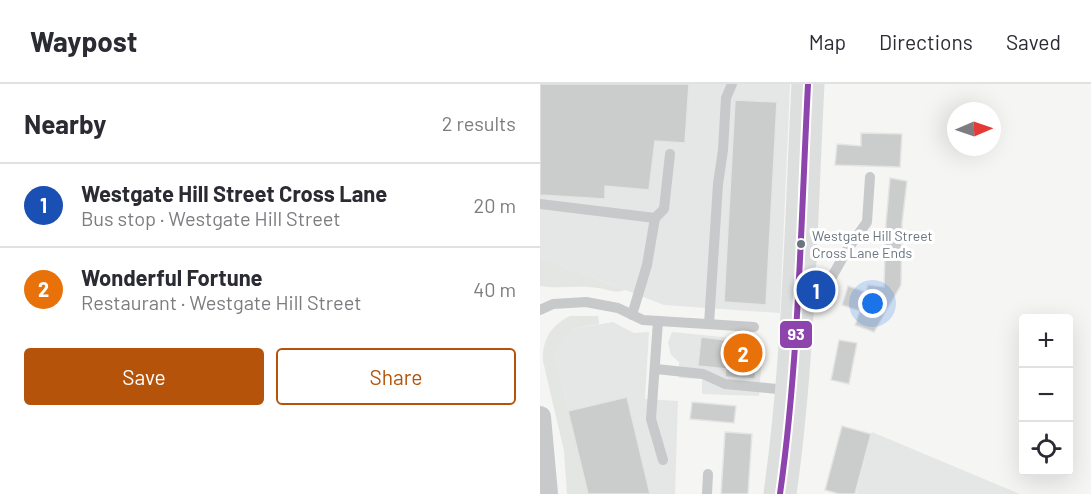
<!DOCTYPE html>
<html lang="en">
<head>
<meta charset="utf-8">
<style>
  body { margin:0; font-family:Barlow,sans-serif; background:#f2f2f3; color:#2b2b33 }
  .controls { position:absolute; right:18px; bottom:18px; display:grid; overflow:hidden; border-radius:6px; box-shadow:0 6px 24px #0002 }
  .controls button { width:54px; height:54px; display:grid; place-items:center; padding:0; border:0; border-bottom:2px solid #e1e1e2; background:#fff; color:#2b2b33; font:30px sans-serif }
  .compass { position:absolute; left:407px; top:18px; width:54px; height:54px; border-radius:50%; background:#fff; box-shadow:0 6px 24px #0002; rotate:88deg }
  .you { position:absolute; left:333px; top:220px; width:21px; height:21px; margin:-15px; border:4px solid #fff; border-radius:50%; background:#1a73e8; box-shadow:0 0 0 9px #1a73e833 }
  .badge { display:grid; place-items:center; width:39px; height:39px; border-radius:50%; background:#b45309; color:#fff; font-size:20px; font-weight:700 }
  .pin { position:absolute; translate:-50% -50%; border:3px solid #fff; box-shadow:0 2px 6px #0006 }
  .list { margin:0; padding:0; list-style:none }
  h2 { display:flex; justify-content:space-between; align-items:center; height:78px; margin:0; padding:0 24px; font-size:26px }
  h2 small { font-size:20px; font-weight:400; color:#7c7c81 }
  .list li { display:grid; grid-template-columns:39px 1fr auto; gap:18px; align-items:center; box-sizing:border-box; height:84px; padding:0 24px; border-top:2px solid #e1e1e2 }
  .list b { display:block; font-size:22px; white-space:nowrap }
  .list p { margin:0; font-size:20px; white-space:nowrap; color:#7c7c81 }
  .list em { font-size:20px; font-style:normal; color:#7c7c81 }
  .actions { display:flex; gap:12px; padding:18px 24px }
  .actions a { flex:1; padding:14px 0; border:2px solid #b45309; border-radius:6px; text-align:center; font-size:21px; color:#b45309 }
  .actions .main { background:#b45309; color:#fff }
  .icon { flex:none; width:33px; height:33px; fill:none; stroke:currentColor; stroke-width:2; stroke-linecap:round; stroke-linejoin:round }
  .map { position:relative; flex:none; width:551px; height:410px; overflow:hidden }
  header { display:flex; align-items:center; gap:36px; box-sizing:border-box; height:84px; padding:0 30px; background:#fff; border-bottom:2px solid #e1e1e2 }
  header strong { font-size:28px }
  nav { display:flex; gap:33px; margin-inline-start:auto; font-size:21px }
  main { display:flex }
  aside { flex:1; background:#fff }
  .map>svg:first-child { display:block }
</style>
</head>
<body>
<header>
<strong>Waypost</strong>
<nav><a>Map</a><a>Directions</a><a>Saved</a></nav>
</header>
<main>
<aside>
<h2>Nearby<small>2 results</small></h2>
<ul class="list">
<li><span class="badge" style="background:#1a4fb4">1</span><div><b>Westgate Hill Street Cross Lane</b><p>Bus stop · Westgate Hill Street</p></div><em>20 m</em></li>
<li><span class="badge" style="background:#e8710a">2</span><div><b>Wonderful Fortune</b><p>Restaurant · Westgate Hill Street</p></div><em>40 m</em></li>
</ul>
<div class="actions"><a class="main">Save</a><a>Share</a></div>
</aside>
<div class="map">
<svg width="551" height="410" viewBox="0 0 551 410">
  <rect width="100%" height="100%" fill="#f5f5f4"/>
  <g fill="#e5e7e6">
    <path d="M0,0h250l-10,229 -116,-8 -124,-48z"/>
    <path d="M73,238l21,11 15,-1 -4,67 33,2 -3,93h-87l-33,-139 17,-26z"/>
    <path d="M132,248l91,9 -4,55 -57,-2v-15l-23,-1v-16l-8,-7 -3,-12z"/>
    <path d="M332,348l148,62h-164z"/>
  </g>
  <g fill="#e3e6e2">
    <path d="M0,173l85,33c-10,4 -17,-1 -28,-2 -19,-3 -38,1 -57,-2z"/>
    <path d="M30,232h28l1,8 -27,5 -17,26 33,139h-21l-3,-43 -21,-90c-1,-21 8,-36 27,-45z"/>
  </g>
  <g fill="#cbcccc" stroke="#e4e4e4" stroke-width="1.5">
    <path d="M0,0h149l-4,59 -30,-2 -6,49 -44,-4v13l-65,-4z"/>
    <path d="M195,16l42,2 -11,203 -42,-3z"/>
    <path d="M321,49l41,1 -2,33 -65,-2 2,-21 24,2z"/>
    <path d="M350,94l17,3 -5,42 -1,62 -27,47 -19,-7 5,-14 -18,-6 6,-19 18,6 2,-7 16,2 2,-64z"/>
    <path d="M161,253l58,7 -4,35 -28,-2 -2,-1 1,-7 -28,-3z"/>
    <path d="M299,256l18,3 -8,41 -18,-4z"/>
    <path d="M87,313l23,97h-62l-20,-83z"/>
    <path d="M152,318l44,4 -2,17 -44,-4z"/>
    <path d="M302,342l29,8 -16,60h-16l-14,-4z"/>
    <path d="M185,348l27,2 -4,60h-27z"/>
  </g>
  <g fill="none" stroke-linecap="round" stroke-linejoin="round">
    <g stroke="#c7c9ca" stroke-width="10">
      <path d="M0,120l115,14 -8,47 -15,50"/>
      <path d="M115,134l9,-9 6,-55"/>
      <path d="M260,224l15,-1 32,-57 20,-28 3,-45"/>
      <path d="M0,226l13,-6 33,-2 32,6 25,12 111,7"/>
      <path d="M118,237l-7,98 12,41"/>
      <path d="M169,240l9,-140 5,-34 3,-52 6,-14"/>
      <path d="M116,285l47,5 22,10 62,6"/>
      <path d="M167,410l1,-20"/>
    </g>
    <path stroke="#c7c9ca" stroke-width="22" d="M0,333l7,77"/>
    <path stroke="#dddede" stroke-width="33" d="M240,410c19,-135 21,-274 28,-410"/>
    <g stroke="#fff" stroke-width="10">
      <path id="bus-1" d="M240,410c19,-135 21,-274 28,-410"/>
    </g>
    <use href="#bus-1" stroke="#8e44ad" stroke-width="6"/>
  </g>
  <circle fill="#697580" stroke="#fff" stroke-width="2" cx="261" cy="160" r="5"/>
  <g text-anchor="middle" stroke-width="6" stroke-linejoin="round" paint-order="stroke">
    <g font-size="14" fill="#697580" stroke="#fff" text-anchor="start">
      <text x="272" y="157">Westgate Hill Street<tspan x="272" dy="17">Cross Lane Ends</tspan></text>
    </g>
  </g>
  <rect stroke="#fff" stroke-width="2" x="239" y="236" width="34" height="29" rx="6" fill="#8e44ad"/>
  <g font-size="16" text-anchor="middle" font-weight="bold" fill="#fff">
    <text x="256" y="256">93</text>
  </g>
</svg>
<div class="controls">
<button>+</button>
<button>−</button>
<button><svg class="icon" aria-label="locate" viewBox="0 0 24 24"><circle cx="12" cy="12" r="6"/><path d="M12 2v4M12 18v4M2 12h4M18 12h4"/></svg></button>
</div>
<svg class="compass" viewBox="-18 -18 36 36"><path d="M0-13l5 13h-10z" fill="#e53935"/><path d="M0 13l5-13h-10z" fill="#7c7c81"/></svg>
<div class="you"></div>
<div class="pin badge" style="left:276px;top:206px;background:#1a4fb4">1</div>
<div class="pin badge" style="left:203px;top:269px;background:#e8710a">2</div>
</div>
</main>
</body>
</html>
